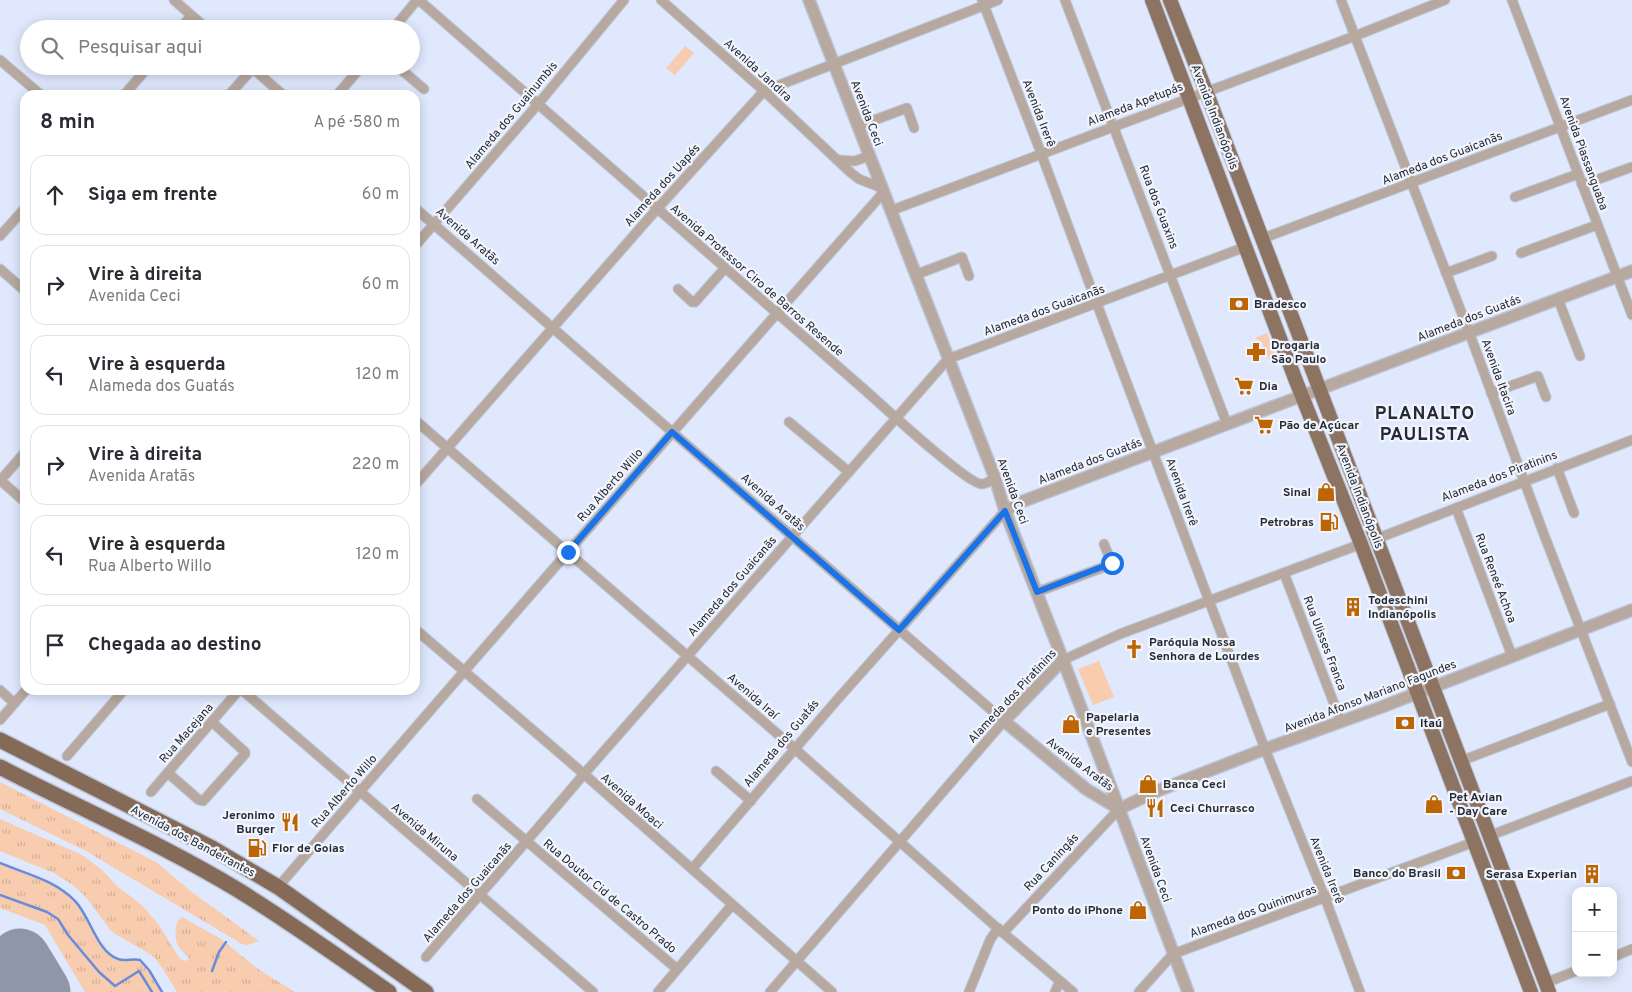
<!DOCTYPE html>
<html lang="pt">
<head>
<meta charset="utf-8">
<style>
  body { margin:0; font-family:Overpass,sans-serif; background:#f2f2f3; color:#2b2b33 }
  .controls { position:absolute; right:15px; bottom:15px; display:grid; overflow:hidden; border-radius:10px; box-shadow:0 2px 12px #0003 }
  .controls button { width:45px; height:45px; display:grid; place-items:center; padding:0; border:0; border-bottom:1px solid #e1e1e2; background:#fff; color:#2b2b33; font:25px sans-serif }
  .stop { position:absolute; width:15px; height:15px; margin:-11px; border:4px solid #1a73e8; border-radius:50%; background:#fff }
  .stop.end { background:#1a73e8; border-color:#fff; box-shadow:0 1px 5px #0008 }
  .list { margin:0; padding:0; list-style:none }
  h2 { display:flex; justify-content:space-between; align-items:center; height:65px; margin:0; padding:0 20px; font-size:21px }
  h2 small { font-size:16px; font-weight:400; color:#7c7c81 }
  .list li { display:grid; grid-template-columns:32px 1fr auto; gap:15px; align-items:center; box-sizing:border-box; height:80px; margin:0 10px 10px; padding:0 10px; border:1px solid #e1e1e2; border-radius:15px }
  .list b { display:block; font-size:19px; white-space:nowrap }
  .list p { margin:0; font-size:16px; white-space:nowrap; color:#7c7c81 }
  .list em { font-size:16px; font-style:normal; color:#7c7c81 }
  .icon { flex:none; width:28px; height:28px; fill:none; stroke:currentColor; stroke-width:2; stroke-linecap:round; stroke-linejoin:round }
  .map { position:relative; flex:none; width:1632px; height:992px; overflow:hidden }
  .search { position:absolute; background:#fff; box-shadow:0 2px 12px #0003; left:20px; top:20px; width:400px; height:55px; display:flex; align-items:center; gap:12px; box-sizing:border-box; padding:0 18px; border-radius:28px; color:#7c7c81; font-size:19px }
  .panel { position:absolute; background:#fff; box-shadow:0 2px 12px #0003; left:20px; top:90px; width:400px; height:605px; border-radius:15px }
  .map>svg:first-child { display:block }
</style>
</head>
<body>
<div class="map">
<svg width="1632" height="992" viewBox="0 0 1632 992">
  <defs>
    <pattern id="grass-tufts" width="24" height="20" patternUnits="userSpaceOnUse" patternTransform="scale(1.25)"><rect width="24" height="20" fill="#f8ccae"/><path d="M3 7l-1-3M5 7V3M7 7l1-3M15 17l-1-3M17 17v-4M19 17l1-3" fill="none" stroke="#d4af96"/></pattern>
  </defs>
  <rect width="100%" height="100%" fill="#dfe8fd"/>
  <g fill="url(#grass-tufts)">
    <path d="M0,782l156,80 37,31 66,48 -11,4 -6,-1 -156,-93 -86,-42z"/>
    <path d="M0,819l82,36 20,15 16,17 24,18 17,20 21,34 5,2 4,-2c-2,-5 -5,-5 -8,-9 -7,-7 -6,-20 -4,-28l5,-5 39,22 37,30 37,23h-118l-14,-23 -10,-13 -41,-24 -27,-36 -12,-11 -19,-12 -54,-22z"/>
    <path d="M0,864c26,11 55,17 75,37 15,16 22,51 42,59 8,3 16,-1 23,1l9,10 12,21h-76l-40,-67 -45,-17z"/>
  </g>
  <g fill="#f8ccae">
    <path d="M685,46l9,7 -19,22 -9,-7z"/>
    <path d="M1267,333l10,26 -7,3 -8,-20 -7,-4z"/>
    <path d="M1099,661l15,36 -21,8 -15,-36z"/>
  </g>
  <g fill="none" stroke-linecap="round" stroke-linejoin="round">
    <g stroke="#688bdc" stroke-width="2.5">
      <path d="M0,863c26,11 55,17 75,38 15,15 22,51 43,58 7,3 15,-1 22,1l9,10 13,22"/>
      <path d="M0,895l47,17 11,7 10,16 31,37 16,14 24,-15 13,21"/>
      <path d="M212,971l7,-19 7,-10"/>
    </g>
    <path stroke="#8f96a8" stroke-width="25" d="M0,985l26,-16"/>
    <path stroke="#8f96a8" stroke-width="61" d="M20,959l20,33"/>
    <g stroke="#bdc6d9" stroke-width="11">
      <g id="minor">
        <path d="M174,0l33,29"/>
        <path d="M419,0c149,130 298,260 447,391 17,15 99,91 115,93 5,0 9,-3 14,-6"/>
        <path d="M661,0l103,91 86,81 9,7 23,9"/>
        <path d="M982,0l59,153 56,151 168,445 60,149 35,94"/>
        <path d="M1065,0l162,424"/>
        <path d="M1341,0l128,332 74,200 89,230"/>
        <path d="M1512,0l120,315"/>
        <path d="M180,29l11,-13"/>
        <path d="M393,29l24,-29"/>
        <path d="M0,60l41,35"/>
        <path d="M250,66l33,29"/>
        <path d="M397,66l27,23"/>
        <path d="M124,95l25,-29"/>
        <path d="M229,95l24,-27"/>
        <path d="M337,95l25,-29"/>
        <path d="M858,126l49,-18 7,20"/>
        <path d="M837,160l18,1 14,-5"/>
        <path d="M1582,185l50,-18"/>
        <path d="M1515,197l63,-23"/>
        <path d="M415,208l589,513 -234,271"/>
        <path d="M890,211l465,-175 90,-36"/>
        <path d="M0,236l25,-28"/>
        <path d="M1261,239l371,-139"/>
        <path d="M415,246l124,-143 85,-103"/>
        <path d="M1521,253l76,-28"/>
        <path d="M0,269l25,22"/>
        <path d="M1446,273l46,-17"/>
        <path d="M915,275l47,-18 7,19"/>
        <path d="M678,289l14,13h3l30,-34"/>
        <path d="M1558,299l22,57"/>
        <path d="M1491,393l47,-17 8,21"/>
        <path d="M415,420l380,329 200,177 78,66"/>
        <path d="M789,422l60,50"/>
        <path d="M1557,468l17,45"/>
        <path d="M0,480l25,22"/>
        <path d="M0,481l25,-29"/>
        <path d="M415,485l242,-276 107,-118 234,-91"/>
        <path d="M1456,508l56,148"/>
        <path d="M1376,539l256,-99"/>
        <path d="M1284,573l57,149"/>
        <path d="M1037,592l75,-28 -8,-20"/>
        <path d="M415,629l169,145 248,218"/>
        <path d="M1063,660l57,-26 241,-90"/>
        <path d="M0,690l14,13"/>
        <path d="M242,690l351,302"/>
        <path d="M0,720l26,-30"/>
        <path d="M67,756l57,-66"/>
        <path d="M1461,761l149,-57"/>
        <path d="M716,771l35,30"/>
        <path d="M168,773l31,27 4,1 42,-47v-2l-33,-30"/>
        <path d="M151,792l88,-102"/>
        <path d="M477,799l200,170"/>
        <path d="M1489,836l143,-55"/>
        <path d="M692,869l144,-168 169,-190"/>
        <path d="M278,887c200,-233 402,-464 605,-694"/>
        <path d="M1003,933l116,-124"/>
        <path d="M426,957c52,-61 106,-121 158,-183l364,-415 297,-112"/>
        <path d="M1613,957l19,-8"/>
        <path d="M1545,983l31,-12"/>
        <path d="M658,992l74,-87"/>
        <path d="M969,992l21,-52 8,-12"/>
        <path d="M1055,992l5,-11"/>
        <path d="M1139,992l34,-38 301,-112"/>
      </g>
    </g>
    <g stroke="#bdc6d9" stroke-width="14">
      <g id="tertiary">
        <path d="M809,0l186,478 10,33 58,149 125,332"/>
        <path d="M1005,511l16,-9 611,-231"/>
        <path d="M1063,660l-59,61 82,68 33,20"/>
        <path d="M1119,809l38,-18 108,-42 114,-41 253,-98"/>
      </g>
    </g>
    <g stroke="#bdc6d9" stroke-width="16">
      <g id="primary">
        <path d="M1152,0l144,381 65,163 170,448"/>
        <path d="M1170,0l36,91 343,901"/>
      </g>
    </g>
    <g stroke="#bdc6d9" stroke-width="18">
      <g id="trunk">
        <path d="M0,740l212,108 66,39 148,105"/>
        <path d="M0,767c79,41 162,77 238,123 52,32 101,67 151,102"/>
      </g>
    </g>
    <use href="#minor" stroke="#b7a99f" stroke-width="9"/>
    <use href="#tertiary" stroke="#b7a99f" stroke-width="11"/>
    <use href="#primary" stroke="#8d7462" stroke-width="14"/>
    <use href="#trunk" stroke="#856a57" stroke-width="15"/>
  </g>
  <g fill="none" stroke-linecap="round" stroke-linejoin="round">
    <path stroke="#1a73e8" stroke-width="6" d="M568,552l104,-120 227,198 106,-119 32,81 75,-29"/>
  </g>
  <defs>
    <g id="bank-bare" transform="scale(1.5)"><path d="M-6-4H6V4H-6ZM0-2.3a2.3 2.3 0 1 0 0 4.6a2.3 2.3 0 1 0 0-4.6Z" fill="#bd6502" stroke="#f2f5fc" stroke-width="2.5" paint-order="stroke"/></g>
    <g id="pharmacy-bare" transform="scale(1.5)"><path d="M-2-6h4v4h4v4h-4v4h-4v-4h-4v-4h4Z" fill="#bd6502" stroke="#f2f5fc" stroke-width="2.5" paint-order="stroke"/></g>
    <g id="supermarket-bare" transform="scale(1.5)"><path d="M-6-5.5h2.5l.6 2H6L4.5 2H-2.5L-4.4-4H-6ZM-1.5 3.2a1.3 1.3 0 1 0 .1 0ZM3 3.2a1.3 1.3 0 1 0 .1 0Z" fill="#bd6502" stroke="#f2f5fc" stroke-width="2.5" paint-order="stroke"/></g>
    <g id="shop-bare" transform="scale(1.5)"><path d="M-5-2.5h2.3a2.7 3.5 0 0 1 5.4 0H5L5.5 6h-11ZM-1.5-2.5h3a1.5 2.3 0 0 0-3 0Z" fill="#bd6502" stroke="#f2f5fc" stroke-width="2.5" paint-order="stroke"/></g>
    <g id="fuel-bare" transform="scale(1.5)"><path d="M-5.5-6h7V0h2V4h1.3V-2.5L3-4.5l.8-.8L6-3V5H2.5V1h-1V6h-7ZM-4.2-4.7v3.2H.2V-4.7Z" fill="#bd6502" stroke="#f2f5fc" stroke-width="2.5" paint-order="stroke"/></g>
    <g id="building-bare" transform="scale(1.5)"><path d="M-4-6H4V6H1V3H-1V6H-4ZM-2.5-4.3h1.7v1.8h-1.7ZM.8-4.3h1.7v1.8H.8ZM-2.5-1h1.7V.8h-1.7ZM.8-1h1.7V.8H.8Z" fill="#bd6502" stroke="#f2f5fc" stroke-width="2.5" paint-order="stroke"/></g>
    <g id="church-bare" transform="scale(1.5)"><path d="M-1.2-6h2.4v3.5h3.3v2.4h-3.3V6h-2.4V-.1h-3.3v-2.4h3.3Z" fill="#bd6502" stroke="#f2f5fc" stroke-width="2.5" paint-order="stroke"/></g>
    <g id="restaurant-bare" transform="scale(1.5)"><path d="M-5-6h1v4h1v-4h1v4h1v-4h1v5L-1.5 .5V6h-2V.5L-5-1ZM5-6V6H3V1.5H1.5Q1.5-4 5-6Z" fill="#bd6502" stroke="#f2f5fc" stroke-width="2.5" paint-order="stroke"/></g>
  </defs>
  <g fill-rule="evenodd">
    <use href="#bank-bare" x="1239" y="304"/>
    <use href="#pharmacy-bare" x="1256" y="352"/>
    <use href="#supermarket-bare" x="1244" y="386"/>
    <use href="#supermarket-bare" x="1264" y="425"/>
    <use href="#shop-bare" x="1326" y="492"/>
    <use href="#fuel-bare" x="1329" y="522"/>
    <use href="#building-bare" x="1353" y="607"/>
    <use href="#church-bare" x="1134" y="649"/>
    <use href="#bank-bare" x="1405" y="723"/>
    <use href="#shop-bare" x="1071" y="724"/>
    <use href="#shop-bare" x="1148" y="784"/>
    <use href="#shop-bare" x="1434" y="804"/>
    <use href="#restaurant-bare" x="1155" y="808"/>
    <use href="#restaurant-bare" x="290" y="822"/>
    <use href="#fuel-bare" x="257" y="848"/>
    <use href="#bank-bare" x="1456" y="873"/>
    <use href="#building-bare" x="1592" y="874"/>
    <use href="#shop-bare" x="1138" y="910"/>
  </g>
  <g text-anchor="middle" stroke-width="4.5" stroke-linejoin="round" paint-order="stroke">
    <g font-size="12" fill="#242a36" stroke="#f2f5fc">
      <text transform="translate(758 70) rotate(42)" y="4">Avenida Jandira</text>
      <text transform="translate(1135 104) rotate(-21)" y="4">Alameda Apetupás</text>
      <text transform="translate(867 113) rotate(69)" y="4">Avenida Ceci</text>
      <text transform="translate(1039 113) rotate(69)" y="4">Avenida Irerê</text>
      <text transform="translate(511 115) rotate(-50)" y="4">Alameda dos Guainumbis</text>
      <text transform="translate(1215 117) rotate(69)" y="4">Avenida Indianópolis</text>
      <text transform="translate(1584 153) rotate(70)" y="4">Avenida Piassanguaba</text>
      <text transform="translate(1442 158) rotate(-21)" y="4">Alameda dos Guaicanãs</text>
      <text transform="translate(662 185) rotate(-48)" y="4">Alameda dos Uapés</text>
      <text transform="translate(1159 207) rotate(69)" y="4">Rua dos Guaxins</text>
      <text transform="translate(468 236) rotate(41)" y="4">Avenida Aratãs</text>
      <text transform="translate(757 280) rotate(41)" y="4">Avenida Professor Ciro de Barros Resende</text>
      <text transform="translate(1044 310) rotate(-20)" y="4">Alameda dos Guaicanãs</text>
      <text transform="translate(1469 318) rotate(-21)" y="4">Alameda dos Guatás</text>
      <text transform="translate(1499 377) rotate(70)" y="4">Avenida Itacira</text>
      <text transform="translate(1090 461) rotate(-21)" y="4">Alameda dos Guatás</text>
      <text transform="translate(1499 476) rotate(-21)" y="4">Alameda dos Piratinins</text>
      <text transform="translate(610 485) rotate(-49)" y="4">Rua Alberto Willo</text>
      <text transform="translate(1013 491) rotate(70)" y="4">Avenida Ceci</text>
      <text transform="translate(1182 492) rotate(70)" y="4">Avenida Irerê</text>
      <text transform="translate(1360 496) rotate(69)" y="4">Avenida Indianópolis</text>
      <text transform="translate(773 502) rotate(41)" y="4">Avenida Aratãs</text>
      <text transform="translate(1496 578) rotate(69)" y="4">Rua Reneé Achoa</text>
      <text transform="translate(732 586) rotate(-49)" y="4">Alameda dos Guaicanãs</text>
      <text transform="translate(1325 643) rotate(69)" y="4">Rua Ulisses Franca</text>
      <text transform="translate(753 696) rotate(41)" y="4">Avenida Iraí</text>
      <text transform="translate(1012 696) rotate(-47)" y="4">Alameda dos Piratinins</text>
      <text transform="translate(1370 696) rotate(-21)" y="4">Avenida Afonso Mariano Fagundes</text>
      <text transform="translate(186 733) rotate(-49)" y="4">Rua Macejana</text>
      <text transform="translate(781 743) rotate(-50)" y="4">Alameda dos Guatás</text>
      <text transform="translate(1080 764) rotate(37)" y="4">Avenida Aratãs</text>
      <text transform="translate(344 791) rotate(-49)" y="4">Rua Alberto Willo</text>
      <text transform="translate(632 801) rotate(41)" y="4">Avenida Moaci</text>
      <text transform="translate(425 832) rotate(40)" y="4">Avenida Miruna</text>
      <text transform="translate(193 841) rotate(28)" y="4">Avenida dos Bandeirantes</text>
      <text transform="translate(1051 862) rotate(-47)" y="4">Rua Caningás</text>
      <text transform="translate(1156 869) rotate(70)" y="4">Avenida Ceci</text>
      <text transform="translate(1327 870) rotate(68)" y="4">Avenida Irerê</text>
      <text transform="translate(467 892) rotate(-49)" y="4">Alameda dos Guaicanãs</text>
      <text transform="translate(610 896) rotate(40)" y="4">Rua Doutor Cid de Castro Prado</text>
      <text transform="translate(1253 911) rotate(-20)" y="4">Alameda dos Quinimuras</text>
    </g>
    <g font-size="12" font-weight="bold" fill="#242a36" stroke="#f2f5fc" text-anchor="start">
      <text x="1254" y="308">Bradesco</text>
      <text x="1271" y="349">Drogaria<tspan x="1271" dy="14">São Paulo</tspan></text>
      <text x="1259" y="390">Dia</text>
      <text x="1279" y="429">Pão de Açúcar</text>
      <text x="1311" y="496" text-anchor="end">Sinal</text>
      <text x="1314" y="526" text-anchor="end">Petrobras</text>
      <text x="1368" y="604">Todeschini<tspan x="1368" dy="14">Indianópolis</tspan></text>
      <text x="1149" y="646">Paróquia Nossa<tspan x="1149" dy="14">Senhora de Lourdes</tspan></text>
      <text x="1086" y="721">Papelaria<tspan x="1086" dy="14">e Presentes</tspan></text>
      <text x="1420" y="727">Itaú</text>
      <text x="1163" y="788">Banca Ceci</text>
      <text x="1449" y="801">Pet Avian<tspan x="1449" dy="14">- Day Care</tspan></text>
      <text x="1170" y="812">Ceci Churrasco</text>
      <text x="275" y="819" text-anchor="end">Jeronimo<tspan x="275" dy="14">Burger</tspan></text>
      <text x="272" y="852">Flor de Goias</text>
      <text x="1441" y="877" text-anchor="end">Banco do Brasil</text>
      <text x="1577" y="878" text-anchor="end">Serasa Experian</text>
      <text x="1123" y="914" text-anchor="end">Ponto do iPhone</text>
    </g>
    <g font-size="18" font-weight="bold" letter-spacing="1" fill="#242a36" stroke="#f2f5fc">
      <text x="1425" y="419">PLANALTO<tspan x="1425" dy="21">PAULISTA</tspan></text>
    </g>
  </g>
</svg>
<div class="controls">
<button>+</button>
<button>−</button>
</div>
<div class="stop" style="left:1112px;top:563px"></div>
<div class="stop end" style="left:568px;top:552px"></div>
<div class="search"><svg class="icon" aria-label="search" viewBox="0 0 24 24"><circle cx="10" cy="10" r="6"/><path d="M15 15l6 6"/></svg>Pesquisar aqui</div>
<section class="panel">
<h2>8 min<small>A pé · 580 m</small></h2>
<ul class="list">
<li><svg class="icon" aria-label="ahead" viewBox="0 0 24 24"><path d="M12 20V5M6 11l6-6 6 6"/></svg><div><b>Siga em frente</b></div><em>60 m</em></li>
<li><svg class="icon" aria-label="right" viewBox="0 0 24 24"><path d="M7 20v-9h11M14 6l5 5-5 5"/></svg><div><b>Vire à direita</b><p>Avenida Ceci</p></div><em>60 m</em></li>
<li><svg class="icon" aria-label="left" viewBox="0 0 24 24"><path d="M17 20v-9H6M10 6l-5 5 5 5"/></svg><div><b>Vire à esquerda</b><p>Alameda dos Guatás</p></div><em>120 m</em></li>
<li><svg class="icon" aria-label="right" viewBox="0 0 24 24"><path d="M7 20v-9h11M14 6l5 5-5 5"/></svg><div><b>Vire à direita</b><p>Avenida Aratãs</p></div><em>220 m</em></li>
<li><svg class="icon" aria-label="left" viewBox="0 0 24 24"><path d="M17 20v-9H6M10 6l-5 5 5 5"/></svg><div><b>Vire à esquerda</b><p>Rua Alberto Willo</p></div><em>120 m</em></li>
<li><svg class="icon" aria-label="arrive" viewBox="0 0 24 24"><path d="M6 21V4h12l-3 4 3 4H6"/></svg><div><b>Chegada ao destino</b></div></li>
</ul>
</section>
</div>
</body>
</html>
